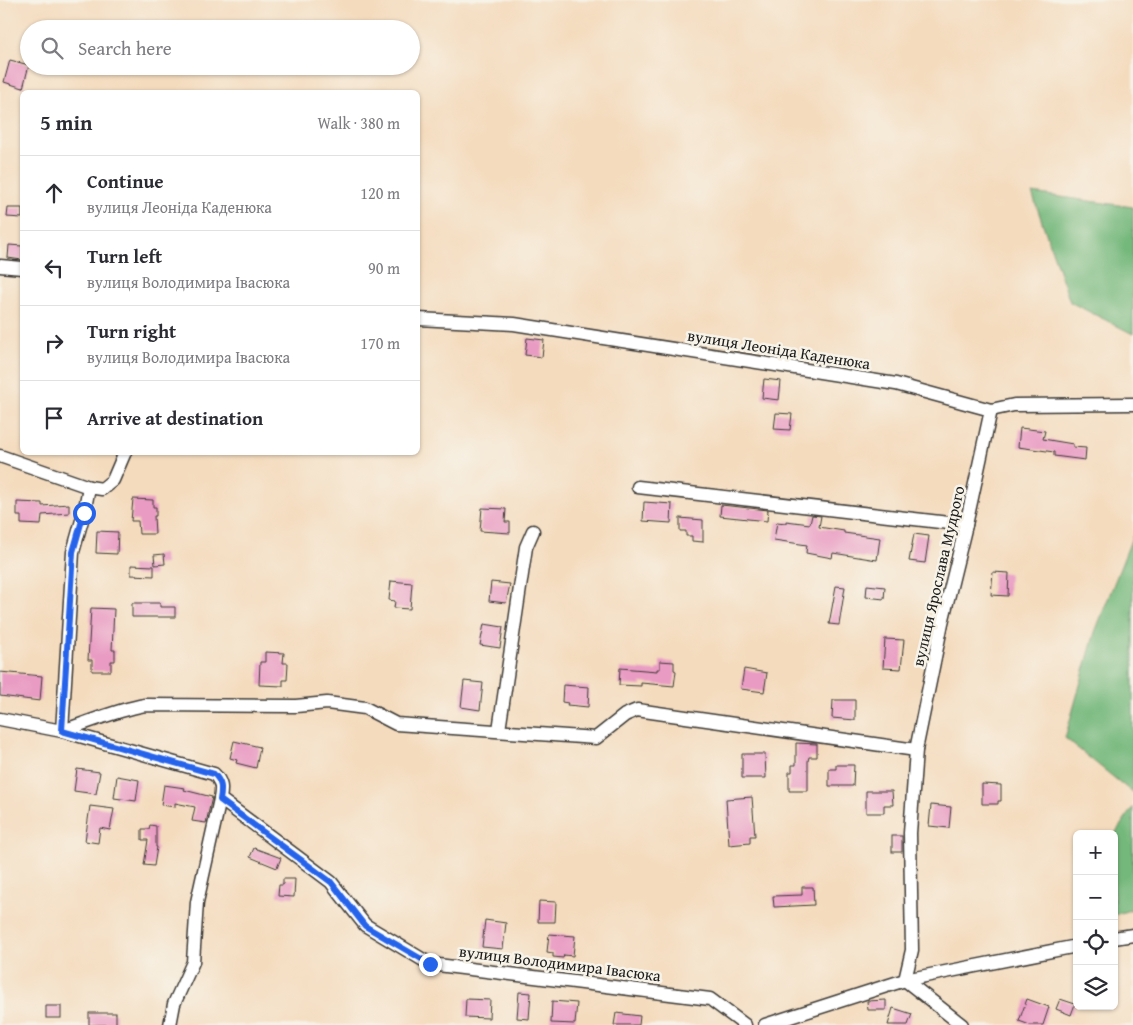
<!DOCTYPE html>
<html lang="en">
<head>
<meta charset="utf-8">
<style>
  body { margin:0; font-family:"Gentium Book Plus",serif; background:#f2f2f3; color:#2b2b33 }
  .controls { position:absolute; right:15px; bottom:15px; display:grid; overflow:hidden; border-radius:8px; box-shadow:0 1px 4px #0004 }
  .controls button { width:45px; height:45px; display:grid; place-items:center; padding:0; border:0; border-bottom:1px solid #e1e1e2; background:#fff; color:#2b2b33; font:25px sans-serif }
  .stop { position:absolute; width:15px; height:15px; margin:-11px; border:4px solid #2563eb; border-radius:50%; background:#fff }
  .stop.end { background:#2563eb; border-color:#fff; box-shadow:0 1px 5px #0008 }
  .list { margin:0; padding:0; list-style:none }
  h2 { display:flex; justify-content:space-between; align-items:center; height:65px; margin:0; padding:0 20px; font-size:21px }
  h2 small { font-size:16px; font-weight:400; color:#7c7c81 }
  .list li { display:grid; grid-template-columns:32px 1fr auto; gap:15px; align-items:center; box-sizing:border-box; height:75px; padding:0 20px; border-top:1px solid #e1e1e2 }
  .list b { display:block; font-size:19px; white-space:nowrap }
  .list p { margin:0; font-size:16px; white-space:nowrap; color:#7c7c81 }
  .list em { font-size:16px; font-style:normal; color:#7c7c81 }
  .icon { flex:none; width:28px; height:28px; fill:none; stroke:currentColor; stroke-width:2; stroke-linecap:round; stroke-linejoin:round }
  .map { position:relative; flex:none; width:1133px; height:1025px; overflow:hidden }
  .search { position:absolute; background:#fff; box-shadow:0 1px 4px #0004; left:20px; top:20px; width:400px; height:55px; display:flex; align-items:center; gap:12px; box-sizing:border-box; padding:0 18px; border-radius:28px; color:#7c7c81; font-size:19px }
  .panel { position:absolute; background:#fff; box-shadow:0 1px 4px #0004; left:20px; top:90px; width:400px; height:365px; border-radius:8px }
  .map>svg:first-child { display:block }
</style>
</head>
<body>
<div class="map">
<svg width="1133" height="1025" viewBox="0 0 1133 1025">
  <rect width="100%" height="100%" fill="#f7f3e8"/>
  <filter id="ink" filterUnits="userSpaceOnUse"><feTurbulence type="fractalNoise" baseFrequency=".02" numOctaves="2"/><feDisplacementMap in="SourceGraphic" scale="10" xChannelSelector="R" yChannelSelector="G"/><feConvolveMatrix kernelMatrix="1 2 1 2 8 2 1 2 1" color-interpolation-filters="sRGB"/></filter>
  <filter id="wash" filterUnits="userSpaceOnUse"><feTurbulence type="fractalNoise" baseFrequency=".0096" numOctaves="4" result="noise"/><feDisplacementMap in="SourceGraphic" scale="20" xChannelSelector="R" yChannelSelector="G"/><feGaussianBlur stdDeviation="1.12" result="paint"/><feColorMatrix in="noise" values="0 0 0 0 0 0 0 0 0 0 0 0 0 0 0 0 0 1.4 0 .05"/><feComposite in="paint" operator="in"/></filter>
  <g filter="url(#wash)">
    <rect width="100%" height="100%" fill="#f4dbbe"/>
    <g fill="#75b87b" stroke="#486a4c">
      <path d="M1032,193l101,14v127l-63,-32z"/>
      <path d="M1133,535v258l-68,-55 30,-106z"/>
      <path d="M1133,807v102l-19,6v-80z"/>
    </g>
    <g id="blocks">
      <g fill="#e99bc3">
        <path d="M10,60l19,5 -6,23 -19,-6z"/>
        <path d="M8,208h14v10l-15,-1z"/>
        <path d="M9,245l13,1v14l-14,-2z"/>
        <path d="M527,338l17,2 -2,17 -17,-2z"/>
        <path d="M764,379l17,2 -2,19 -17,-2z"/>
        <path d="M776,413l16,1 -2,16 -16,-1z"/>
        <path d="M1020,428l25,3 -2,8 30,5v3l13,1 -1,12 -31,-4v-4l-36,-5z"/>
        <path d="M133,499l20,1v7h3v9h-2l1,18h-16l-1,-13h-7z"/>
        <path d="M17,502l25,1v3l27,-2v9l-27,2 -1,10 -20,-1v-8h-4z"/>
        <path d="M644,502l28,2 -1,19 -28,-2z"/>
        <path d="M721,505l47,5 -1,11 -47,-5z"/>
        <path d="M482,508l24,1 -1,13h5v11l-30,-2z"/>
        <path d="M812,515l9,1 -2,11 25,4v2l36,5 -3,22 -44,-7 -1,5 -26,-5 1,-8 -33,-5 3,-18 9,1v-2l24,3z"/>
        <path d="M680,518l23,2v22l-11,-1v-5h-6v-5h-6z"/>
        <path d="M97,531l21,1 -1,22 -21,-1z"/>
        <path d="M914,534l15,2 -4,27 -16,-2z"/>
        <path d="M164,554l1,10 -10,1 -1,-10z"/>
        <path d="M131,565l23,1v10l-23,-1z"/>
        <path d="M993,572l16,1 -1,23 -17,-1z"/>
        <path d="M391,581l21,2 -2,26 -16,-1 1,-7 -6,-1z"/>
        <path d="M491,582l19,2 -4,19 -17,-2z"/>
        <path d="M867,585l18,2 -1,12 -18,-2z"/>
        <path d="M836,586l9,1 -6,38 -10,-1z"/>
        <path d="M132,603h28v4h15v10h-43z"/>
        <path d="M91,608l23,1 -2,41h3v11h-4v10h-19v-11h-4z"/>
        <path d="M484,624l19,3 -3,21 -20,-3z"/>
        <path d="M885,639l19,1 -3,29 -18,-1z"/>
        <path d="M265,652l19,1 -1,10h5l-1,17h-4v6l-24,-1 1,-23h5z"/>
        <path d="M660,661l14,1v8l2,1 -2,15 -33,-3v3l-22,-1 1,-17 37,3v-2h3z"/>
        <path d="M744,669l23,4 -3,19 -23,-3z"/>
        <path d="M0,672l42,4 -2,25 -40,-5z"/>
        <path d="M464,681l19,2 -3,27 -19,-3z"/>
        <path d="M563,685l26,2 -1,20 -21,-2 1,-2 -6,-1z"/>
        <path d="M833,700h22v20l-23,-2z"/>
        <path d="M234,741l26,6 -4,21 -20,-5 1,-3 -7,-2z"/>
        <path d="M796,743l21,1v13h-8l-1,4v30h-19v-19h3v-7h4z"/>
        <path d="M742,754h23l1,24h-24z"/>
        <path d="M836,765h18l-1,21h-24v-17h7z"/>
        <path d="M77,769l23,3 -4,22 -22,-3z"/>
        <path d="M117,776l22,4 -3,21 -22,-3z"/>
        <path d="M982,784l19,1v16h-3v3h-16z"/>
        <path d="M164,785l21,3 -1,2 28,7 -6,26 -14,-2 3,-14 -20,-4v4l-14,-2z"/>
        <path d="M866,791h26l1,14h-9v8h-18z"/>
        <path d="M752,797l3,39h-5v7l-21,2 -3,-46z"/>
        <path d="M931,805l20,2 -2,21 -20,-2z"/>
        <path d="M90,806l24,3 -4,21 -10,-2 -2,15 -13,-2z"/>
        <path d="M150,825l6,1v21h1l-3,19 -10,-1 4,-25h-6v-11h7z"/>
        <rect x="892" y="836" width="10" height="16"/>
        <path d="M254,848l27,10 -4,10 -27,-11z"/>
        <path d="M283,879h12l-1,18 -16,-1 1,-11h4z"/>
        <path d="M802,887h11l1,18 -40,2 -1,-11 29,-1z"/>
        <path d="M539,901l17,1 -1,20h-17z"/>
        <path d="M485,920l21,3 -3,26 -21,-2z"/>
        <path d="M549,934l26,2 -2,20 -9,-1 -1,3 -10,-1v-4l-6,-1z"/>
        <path d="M519,992l12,1 -2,26 -12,-1z"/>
        <path d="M466,999l24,1 -1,18 -24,-1z"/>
        <path d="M1027,999l22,8 -6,18h-13l-11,-4z"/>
        <path d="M1060,999l15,5 -4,11 -15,-6z"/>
        <path d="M886,1000v10h-18l-1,-9z"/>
        <path d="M552,1001l25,2 -2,21 -24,-1z"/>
        <rect x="46" y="1006" width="15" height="12"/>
        <path d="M893,1008l19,6 -4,11h-20z"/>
        <rect x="89" y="1013" width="27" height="12"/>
        <path d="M616,1013l24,3 -1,9h-25z"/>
      </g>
    </g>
  </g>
  <g filter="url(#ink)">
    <use href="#blocks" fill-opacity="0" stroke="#3c3934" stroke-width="1"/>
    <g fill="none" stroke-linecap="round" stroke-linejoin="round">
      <g stroke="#3c3934" stroke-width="15">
        <g id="street">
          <path d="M0,266l22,2"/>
          <path d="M418,319l96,5 382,60 95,26 23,-5 119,-1"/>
          <path d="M125,452l-12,28 -11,9 -13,-2 -5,26 -11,39 -11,179c28,-9 54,-21 83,-26l151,1 31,-3 38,5 31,16 200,14 29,-23 12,-5 279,40"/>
          <path d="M0,456l89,31"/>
          <path d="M638,487l328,38"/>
          <path d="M0,719l62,12 152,43c8,8 8,14 6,25l111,83 34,43 65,39 280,35 35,26"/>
          <path d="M499,730l27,-183 7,-16"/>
          <path d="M1114,938l19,-3"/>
          <path d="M170,1025l4,-21 19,-42 4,-60 23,-103"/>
          <path d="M765,1025l140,-45 172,-34"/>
          <path d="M962,1025l-57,-45 7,-30 -2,-117 6,-83 26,-127 24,-98 25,-115"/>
        </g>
      </g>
      <use href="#street" stroke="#fff" stroke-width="12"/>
    </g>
  </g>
  <g fill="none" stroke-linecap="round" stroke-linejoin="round" filter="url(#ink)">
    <path stroke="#2563eb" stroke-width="6" d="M84,513l-11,39 -11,179 152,43c8,8 8,14 6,26l111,82 34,44 65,38"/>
  </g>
  <g text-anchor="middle" stroke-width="5" stroke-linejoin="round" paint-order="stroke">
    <g font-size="16" fill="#1c1c1c" stroke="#f7f3e8">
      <text transform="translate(779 349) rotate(9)" y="6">вулиця Леоніда Каденюка</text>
      <text transform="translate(938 576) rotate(-77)" y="6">вулиця Ярослава Мудрого</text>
      <text transform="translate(560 963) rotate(7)" y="6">вулиця Володимира Івасюка</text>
    </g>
  </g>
</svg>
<div class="controls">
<button>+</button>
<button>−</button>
<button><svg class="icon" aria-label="locate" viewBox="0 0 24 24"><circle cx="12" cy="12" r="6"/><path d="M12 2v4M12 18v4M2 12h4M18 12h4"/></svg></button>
<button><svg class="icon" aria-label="layers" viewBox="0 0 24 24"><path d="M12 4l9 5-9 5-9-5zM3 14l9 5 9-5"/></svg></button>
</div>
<div class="stop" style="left:84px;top:513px"></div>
<div class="stop end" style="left:430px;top:964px"></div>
<div class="search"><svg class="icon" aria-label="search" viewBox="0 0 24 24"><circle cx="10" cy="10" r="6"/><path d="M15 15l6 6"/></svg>Search here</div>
<section class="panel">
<h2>5 min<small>Walk · 380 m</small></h2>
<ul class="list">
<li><svg class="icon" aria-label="ahead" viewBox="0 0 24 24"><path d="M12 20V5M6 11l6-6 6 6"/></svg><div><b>Continue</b><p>вулиця Леоніда Каденюка</p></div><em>120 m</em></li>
<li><svg class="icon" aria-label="left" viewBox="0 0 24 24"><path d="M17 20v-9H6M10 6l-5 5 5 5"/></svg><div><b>Turn left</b><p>вулиця Володимира Івасюка</p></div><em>90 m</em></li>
<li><svg class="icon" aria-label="right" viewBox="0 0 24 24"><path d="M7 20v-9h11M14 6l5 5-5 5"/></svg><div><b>Turn right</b><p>вулиця Володимира Івасюка</p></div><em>170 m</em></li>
<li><svg class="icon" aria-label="arrive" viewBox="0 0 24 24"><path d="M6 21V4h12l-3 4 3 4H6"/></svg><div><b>Arrive at destination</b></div></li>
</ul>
</section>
</div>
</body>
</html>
